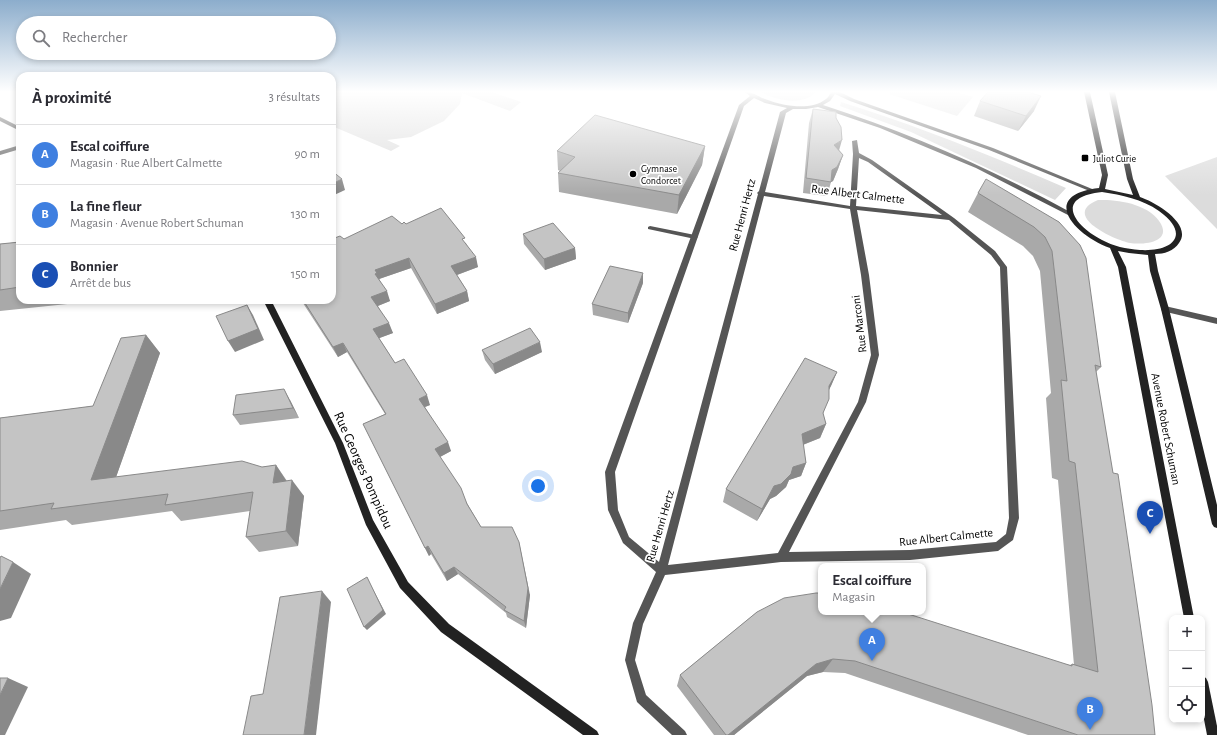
<!DOCTYPE html>
<html lang="fr">
<head>
<meta charset="utf-8">
<style>
  body { margin:0; font-family:"Alegreya Sans",sans-serif; background:#f7f7f7; color:#2b2b33 }
  .controls { position:absolute; right:12px; bottom:12px; display:grid; overflow:hidden; border-radius:8px; box-shadow:0 2px 6px #0003 }
  .controls button { width:36px; height:36px; display:grid; place-items:center; padding:0; border:0; border-bottom:1px solid #e1e1e2; background:#fff; color:#2b2b33; font:20px sans-serif }
  .you { position:absolute; left:538px; top:486px; width:14px; height:14px; margin:-10px; border:3px solid #fff; border-radius:50%; background:#1a73e8; box-shadow:0 0 0 6px #1a73e833 }
  .badge { display:grid; place-items:center; width:26px; height:26px; border-radius:50%; background:#1a73e8; color:#fff; font-size:13px; font-weight:700 }
  .pin { position:absolute; translate:-50% -33px; filter:drop-shadow(0 1px 2px #0008) }
  .pin::after { content:''; position:absolute; top:21px; width:14px; height:12px; background:inherit; clip-path:polygon(0 0,100% 0,50% 100%) }
  .popup { position:absolute; left:818px; top:563px; width:108px; height:52px; box-sizing:border-box; display:grid; place-content:center; border-radius:8px; background:#fff; filter:drop-shadow(0 1px 3px #0005); font-size:13px; white-space:nowrap; color:#7c7c81 }
  .popup b { font-size:15px; color:#2b2b33 }
  .popup::after { content:''; position:absolute; left:50%; top:100%; margin-left:-8px; border:8px solid transparent; border-top-color:#fff }
  .list { margin:0; padding:0; list-style:none }
  h2 { display:flex; justify-content:space-between; align-items:center; height:52px; margin:0; padding:0 16px; font-size:17px }
  h2 small { font-size:13px; font-weight:400; color:#7c7c81 }
  .list li { display:grid; grid-template-columns:26px 1fr auto; gap:12px; align-items:center; box-sizing:border-box; height:60px; padding:0 16px; border-top:1px solid #e1e1e2 }
  .list b { display:block; font-size:15px; white-space:nowrap }
  .list p { margin:0; font-size:13px; white-space:nowrap; color:#7c7c81 }
  .list em { font-size:13px; font-style:normal; color:#7c7c81 }
  .icon { flex:none; width:22px; height:22px; fill:none; stroke:currentColor; stroke-width:2; stroke-linecap:round; stroke-linejoin:round }
  .map { position:relative; flex:none; width:1217px; height:735px; overflow:hidden }
  .search { position:absolute; background:#fff; box-shadow:0 2px 6px #0003; left:16px; top:16px; width:320px; height:44px; display:flex; align-items:center; gap:10px; box-sizing:border-box; padding:0 14px; border-radius:22px; color:#7c7c81; font-size:15px }
  .panel { position:absolute; background:#fff; box-shadow:0 2px 6px #0003; left:16px; top:72px; width:320px; height:232px; border-radius:12px }
  .map>svg:first-child { display:block }
</style>
</head>
<body>
<div class="map">
<svg width="1217" height="735" viewBox="0 0 1217 735">
  <rect width="100%" height="100%" fill="#fff"/>
  <g fill="#dcdcdc">
    <path d="M332,92h160l29,10 -11,9 -48,-18 -2,11 -16,17 -33,16 -24,3 13,6 -9,5 -59,-25z"/>
    <path d="M761,92h55c-12,14 -41,9 -55,0z"/>
    <path d="M891,92h65l17,5 -16,19 -68,-22z"/>
    <path d="M841,102c77,24 151,54 225,86l-11,12 -144,-68 -71,-26z"/>
    <path d="M1217,157v72l-52,-53z"/>
    <path d="M1098,200c20,-1 52,4 63,24 10,19 -19,21 -31,19 -16,-3 -70,-28 -32,-43z"/>
  </g>
  <g fill="none" stroke-linecap="round" stroke-linejoin="round">
    <g fill="#555" fill-rule="evenodd">
      <path d="M20,145v4l-20,6v-4z"/>
      <path d="M650,226l45,9 3,2 -3,2 -47,-10v-2z"/>
    </g>
    <g fill="#555" fill-rule="evenodd">
      <path d="M745,92c9,0 15,6 23,8 16,6 43,11 58,-1 2,-1 4,-5 5,-7h9l14,7 139,49 104,43 -1,1h-4l-103,-42 -139,-49 -15,-7 -5,7 -7,4c87,28 169,64 249,108l1,1 -3,2 -94,-48 -96,-40 -62,-21 -12,2h-13l-7,4 -21,79 85,14 3,-52 -1,-13 5,-1 2,13 13,7 82,58 41,33 12,16 12,251 -6,22 -15,11 -88,9 -129,2 -116,13 -22,49 -8,36 11,35 39,36 2,4h-15l-35,-33 -12,-42 8,-37 23,-51 -33,-29 -15,-33 -3,-38 134,-367 11,-9zM754,98l11,5 22,5 -7,4 -21,79 -2,2 1,1 -99,368 -30,-25 -11,-27 -3,-38 129,-366zM859,158l9,4 74,53 -86,-9zM764,196l86,13 11,66 10,80 -13,47 -80,151 -110,12zM857,210l92,10 42,35 9,12 9,251 -3,16 -10,8 -86,8 -121,2 77,-150 13,-47 -10,-80z"/>
      <path d="M1165,306l52,12v6l-55,-13 -1,-2z"/>
    </g>
    <g fill="#222" fill-rule="evenodd">
      <path d="M1084,92h6l18,83 -3,14 28,6 -6,-16 -18,-87h6l18,87 7,18c15,5 53,27 39,46 -5,8 -15,11 -24,11l3,17 11,38 48,196v23l-3,-1 -2,-3 -51,-215 -11,-38 -2,-16 -19,-2 -11,-2 8,16 68,351h-10l-66,-351 -8,-19c-35,-12 -72,-53 -11,-60l3,-13zM1102,192c20,3 40,7 57,19 33,24 13,41 -19,39 -14,-1 -27,-4 -38,-10 -30,-16 -47,-43 0,-48z"/>
      <path d="M0,117l20,10v4l-20,-10z"/>
      <path d="M263,300h8l72,143 30,77 35,62 41,42 148,107 2,4h-16l-142,-103 -41,-44 -34,-63 -31,-82z"/>
      <path d="M1202,676l4,2 2,4 9,44v9h-10l-5,-26z"/>
    </g>
  </g>
  <g fill="#a9a9a9">
    <path d="M980,101l54,10 -16,20 -44,-15z"/>
    <path d="M813,109l23,9 3,32 4,5 -5,14 -5,12 -2,1 -4,14 -24,-3 6,-70z"/>
    <path d="M705,146l-3,19 -25,49 -118,-22 -1,-19 2,-2 -2,-1 -1,-19z"/>
    <path d="M978,193l81,29 42,145 -5,5 59,363h-127l-183,-62 -22,-1 -16,4 -73,59h-20l-37,-49 3,-11 77,-63 313,53 2,-1 2,1 -16,-185 -6,-2 -6,-80 5,-5 -11,-122 -7,-15 -10,-10 -55,-34z"/>
    <path d="M402,224h4l60,19 12,24 -21,8 10,16 2,10 -32,13 -26,-46 -32,11 11,22 -12,5 15,27 -14,5 16,25 35,42 -5,2 26,44 -11,6 41,70 49,68 -4,33 -19,-11 -1,-4 -48,-39 -11,7 -16,-27 -2,2 -66,-132 22,-10 -38,-62 -9,5 -37,-57h31l12,-61z"/>
    <path d="M523,234l52,14 1,11 -31,11 -21,-26z"/>
    <path d="M20,242v58h58l-1,3 -77,8v-67z"/>
    <path d="M643,283l-15,40 -35,-8 -1,-11z"/>
    <path d="M146,335l14,18 -44,124 146,-10 14,-2 11,16 17,15 -6,50 -39,6 -13,-15 4,-26 -69,10 -9,-10 -100,14 -6,-5 -66,10v-112l93,-12z"/>
    <path d="M482,350l60,2 -47,22 -10,-14z"/>
    <path d="M837,372l-8,18 -6,24 3,10 -6,14 -17,7 3,18 -5,13 -12,4 -3,7 -10,9 -6,3 -13,22 -34,-19 3,-13z"/>
    <path d="M290,400l9,18 -59,7 -7,-10z"/>
  </g>
  <g fill="#898989">
    <path d="M1041,96l-7,15 -16,20 8,-15z"/>
    <path d="M842,140l-4,14 -4,-9z"/>
    <path d="M705,146l-3,19 -25,49 2,-19z"/>
    <path d="M843,155l-5,14 -5,12 -2,1 1,-12z"/>
    <path d="M342,179l3,11 -13,6v-12z"/>
    <path d="M575,248l1,11 -31,11 -1,-11z"/>
    <path d="M476,257l2,10 -24,9 -3,-10z"/>
    <path d="M409,258l2,10 -32,11 2,4 -6,-9v-4z"/>
    <path d="M643,273v10l-15,40v-10z"/>
    <path d="M387,291l3,10 -15,6 -4,-10z"/>
    <path d="M467,291l2,10 -32,13 -2,-10z"/>
    <path d="M247,305l6,10 11,25 -29,12 -7,-11z"/>
    <path d="M389,323l4,10 -16,6 -4,-10z"/>
    <path d="M146,335l14,18 -51,144 -18,-17z"/>
    <path d="M540,342l2,10 -47,22 -2,-10z"/>
    <path d="M343,343l4,9 -9,5 -5,-10z"/>
    <path d="M837,372l-6,14 -8,14 6,-14z"/>
    <path d="M284,389l6,11 9,18 -6,-10z"/>
    <path d="M427,395l3,10 -8,3 -3,-9z"/>
    <path d="M826,424l-6,14 -23,9 5,-13z"/>
    <path d="M448,442l3,9 -13,7 -3,-9z"/>
    <path d="M806,463l-5,13 -12,4 -3,7 -10,9 -6,3 -13,22 5,-12 12,-23 19,-19z"/>
    <path d="M276,465l11,17 -14,1z"/>
    <path d="M292,480l12,16 -6,50 -12,-15z"/>
    <path d="M519,542l11,53 -4,33 -2,-7z"/>
    <path d="M428,546l3,8 -2,2 -4,-8z"/>
    <path d="M13,562l18,12 -20,44 -11,3v-32z"/>
    <path d="M454,567l4,7 -11,7 -3,-8z"/>
    <path d="M367,577l2,5 17,32 -19,16 -3,-3z"/>
    <path d="M322,591l9,11 -15,133h-12z"/>
    <path d="M833,659l-10,13 -16,4 -73,59h-6l88,-71z"/>
    <path d="M8,678l20,9 -23,48h-5v-40z"/>
  </g>
  <g fill="#c4c4c4" stroke="#898989">
    <path d="M988,92h40l13,4 -15,20 -46,-15z"/>
    <path d="M813,109l23,3v6l5,9 1,13 -8,5 9,10 -6,12 -5,3 -1,12 -25,-4z"/>
    <path d="M595,115l110,31 -26,49 -121,-22 17,-16 -18,-6z"/>
    <path d="M332,171l10,8 -10,5z"/>
    <path d="M986,179l73,43 21,23 6,13 15,109 -6,-2 18,108 5,1 34,231 3,30h-77l-223,-74 -22,-2 -17,5 -88,71h-2l-46,-60 77,-63 27,-14 32,-5h5v19h81l170,54v-2l26,8 -23,-209 -6,-2 -8,-81 6,1 -15,-130 -7,-14 -11,-10 -56,-34z"/>
    <path d="M441,208l24,30 -3,1 14,18 -25,9 16,25 -32,13 -26,-46 -34,12 2,3 -2,1 12,17 -16,6 18,26 -16,6 22,34 9,-4 23,36 -8,4 29,43 -13,7 26,39 6,16 14,23h31l7,15 9,46 -4,33 -20,-11 2,-3 -52,-40 -10,6 -16,-27 -3,2 -62,-124 23,-10 -43,-71 -10,4 -30,-47h29v-61l8,-3 4,3 48,-23 10,8 2,-2 2,2z"/>
    <path d="M553,223l22,25 -31,11 -21,-25z"/>
    <path d="M20,242v45l-20,3v-46z"/>
    <path d="M610,266l33,7 -15,40 -36,-9z"/>
    <path d="M247,305l11,24 -30,12 -12,-25z"/>
    <path d="M530,328l10,14 -47,22 -11,-14z"/>
    <path d="M146,335l-55,145 151,-19 20,6 14,-2 -3,18 19,-3 -6,51 -40,6 7,-45 -88,13 3,-11 -117,15 3,-6 -54,8v-93l93,-12 28,-68z"/>
    <path d="M805,358l32,14 -8,14v13l-6,14 3,11 -24,10 4,29 -13,4 -2,7 -10,10 -7,2 -12,23 -36,-20z"/>
    <path d="M284,389l9,19 -60,7 3,-20z"/>
    <path d="M1,556l12,6 -13,27v-31z"/>
    <path d="M367,577l16,33 -19,17 -17,-38z"/>
    <path d="M322,591l-18,144h-61l8,-39 12,-2 17,-97z"/>
    <path d="M0,678h8l-8,17z"/>
  </g>
  <linearGradient id="sky" x2="0" y2="1"><stop stop-color="#8cadcc"/><stop offset="0.47" stop-color="#fff"/><stop offset="1" stop-color="#fff" stop-opacity="0"/></linearGradient>
  <rect width="1217" height="195" fill="url(#sky)"/>
  <g fill="#000" stroke="#fff" stroke-width="1.5">
    <rect x="1081" y="154" width="8" height="8" rx="2"/>
    <circle cx="633" cy="174" r="4"/>
  </g>
  <g text-anchor="middle" stroke-width="3.5" stroke-linejoin="round" paint-order="stroke">
    <g font-size="10" fill="#000" stroke="#fff" text-anchor="start">
      <text x="1093" y="162">Juliot Curie</text>
      <text x="641" y="172">Gymnase<tspan x="641" dy="12">Condorcet</tspan></text>
    </g>
    <g font-size="12" fill="#000" stroke="#fff">
      <text transform="translate(858 194) rotate(7)" y="4">Rue Albert Calmette</text>
      <text transform="translate(742 215) rotate(-75)" y="4">Rue Henri Hertz</text>
      <text transform="translate(859 324) rotate(-97)" y="4">Rue Marconi</text>
      <text transform="translate(1166 429) rotate(79)" y="4">Avenue Robert Schuman</text>
      <text transform="translate(660 526) rotate(-74)" y="4">Rue Henri Hertz</text>
      <text transform="translate(946 537) rotate(-6)" y="4">Rue Albert Calmette</text>
    </g>
    <g font-size="14" fill="#000" stroke="#fff">
      <text transform="translate(364 470) rotate(66)" y="5">Rue Georges Pompidou</text>
    </g>
  </g>
</svg>
<div class="controls">
<button>+</button>
<button>−</button>
<button><svg class="icon" aria-label="locate" viewBox="0 0 24 24"><circle cx="12" cy="12" r="6"/><path d="M12 2v4M12 18v4M2 12h4M18 12h4"/></svg></button>
</div>
<div class="you"></div>
<div class="pin badge" style="left:872px;top:661px;background:#3f7fe0">A</div>
<div class="popup"><b>Escal coiffure</b>Magasin</div>
<div class="pin badge" style="left:1090px;top:730px;background:#3f7fe0">B</div>
<div class="pin badge" style="left:1150px;top:534px;background:#1a4fb4">C</div>
<div class="search"><svg class="icon" aria-label="search" viewBox="0 0 24 24"><circle cx="10" cy="10" r="6"/><path d="M15 15l6 6"/></svg>Rechercher</div>
<section class="panel">
<h2>À proximité<small>3 résultats</small></h2>
<ul class="list">
<li><span class="badge" style="background:#3f7fe0">A</span><div><b>Escal coiffure</b><p>Magasin · Rue Albert Calmette</p></div><em>90 m</em></li>
<li><span class="badge" style="background:#3f7fe0">B</span><div><b>La fine fleur</b><p>Magasin · Avenue Robert Schuman</p></div><em>130 m</em></li>
<li><span class="badge" style="background:#1a4fb4">C</span><div><b>Bonnier</b><p>Arrêt de bus</p></div><em>150 m</em></li>
</ul>
</section>
</div>
</body>
</html>
